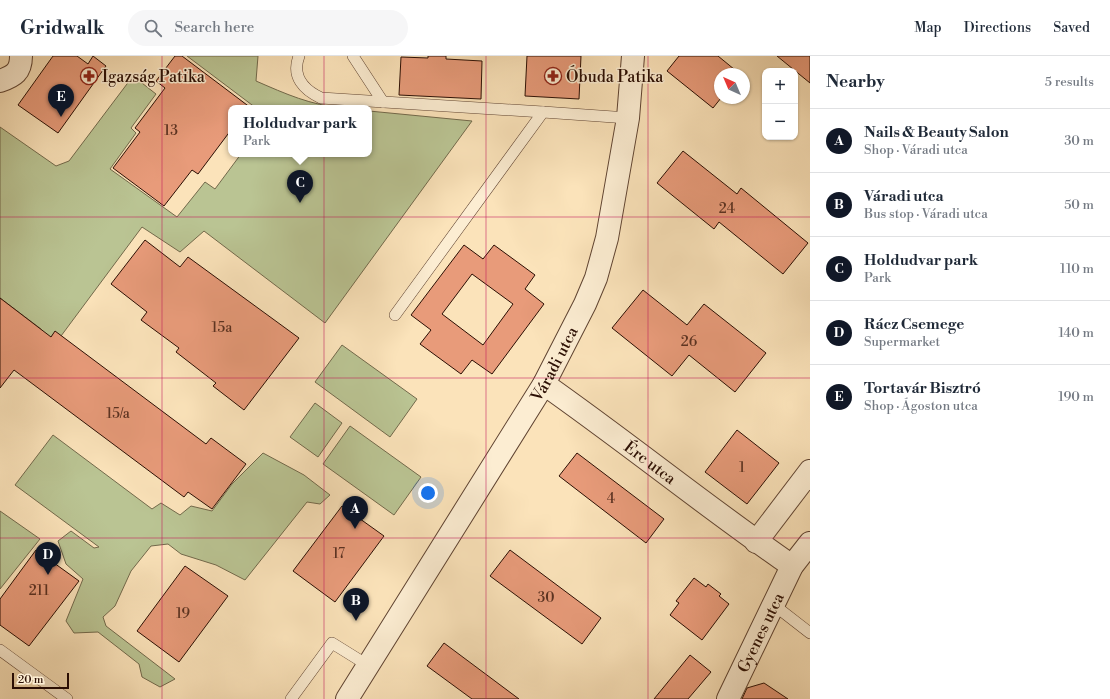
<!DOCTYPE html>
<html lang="en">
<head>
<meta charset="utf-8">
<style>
  body { margin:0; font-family:"Libre Bodoni",serif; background:#f6f6f7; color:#1f2937 }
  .controls { position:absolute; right:12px; top:12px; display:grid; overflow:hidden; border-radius:8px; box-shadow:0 1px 3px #0004 }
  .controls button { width:36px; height:36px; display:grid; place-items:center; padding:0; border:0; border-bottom:1px solid #e0e1e3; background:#fff; color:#1f2937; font:20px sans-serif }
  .compass { position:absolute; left:714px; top:12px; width:36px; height:36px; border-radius:50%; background:#fff; box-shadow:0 1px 3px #0004; rotate:316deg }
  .scale { position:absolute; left:12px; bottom:10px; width:57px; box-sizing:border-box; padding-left:4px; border:2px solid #2b0e03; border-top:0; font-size:11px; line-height:14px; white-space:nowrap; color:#2b0e03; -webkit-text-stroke:3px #fcedd2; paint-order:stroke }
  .you { position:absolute; left:428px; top:437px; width:14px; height:14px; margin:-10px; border:3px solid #fff; border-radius:50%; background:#1a73e8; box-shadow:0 0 0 6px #1a73e833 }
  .badge { display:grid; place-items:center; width:26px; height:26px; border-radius:50%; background:#111827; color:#fff; font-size:13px; font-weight:700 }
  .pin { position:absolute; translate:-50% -33px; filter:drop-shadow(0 1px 2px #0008) }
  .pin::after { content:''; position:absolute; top:21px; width:14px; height:12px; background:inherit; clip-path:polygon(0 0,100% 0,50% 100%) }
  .popup { position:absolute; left:228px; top:49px; width:144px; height:52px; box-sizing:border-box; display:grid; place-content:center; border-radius:8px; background:#fff; filter:drop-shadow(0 1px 3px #0005); font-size:13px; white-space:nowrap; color:#747a83 }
  .popup b { font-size:15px; color:#1f2937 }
  .popup::after { content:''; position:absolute; left:50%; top:100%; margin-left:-8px; border:8px solid transparent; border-top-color:#fff }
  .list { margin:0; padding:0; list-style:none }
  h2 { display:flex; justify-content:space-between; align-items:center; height:52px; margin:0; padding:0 16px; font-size:17px }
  h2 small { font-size:13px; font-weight:400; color:#747a83 }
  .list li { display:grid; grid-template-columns:26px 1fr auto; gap:12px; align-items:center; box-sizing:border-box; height:64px; padding:0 16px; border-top:1px solid #e0e1e3 }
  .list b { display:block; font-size:15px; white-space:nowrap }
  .list p { margin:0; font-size:13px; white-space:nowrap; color:#747a83 }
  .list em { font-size:13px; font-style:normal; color:#747a83 }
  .icon { flex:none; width:22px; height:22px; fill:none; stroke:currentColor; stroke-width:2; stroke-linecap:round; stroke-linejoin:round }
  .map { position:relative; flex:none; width:810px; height:643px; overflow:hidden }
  header { display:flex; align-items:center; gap:24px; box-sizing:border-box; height:56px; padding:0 20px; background:#fff; border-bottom:1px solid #e0e1e3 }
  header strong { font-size:19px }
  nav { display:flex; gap:22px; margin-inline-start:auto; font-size:14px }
  .search { width:280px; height:36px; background:#f6f6f7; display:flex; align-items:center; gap:10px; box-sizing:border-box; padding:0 14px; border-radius:22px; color:#747a83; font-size:15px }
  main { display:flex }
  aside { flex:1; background:#fff }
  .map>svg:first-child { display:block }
</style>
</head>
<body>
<header>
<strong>Gridwalk</strong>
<div class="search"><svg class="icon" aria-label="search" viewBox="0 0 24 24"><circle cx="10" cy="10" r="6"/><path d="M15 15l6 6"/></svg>Search here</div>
<nav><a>Map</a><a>Directions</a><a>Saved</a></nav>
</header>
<main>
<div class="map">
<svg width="810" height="643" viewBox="0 0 810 643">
  <rect width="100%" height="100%" fill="#fbe3ba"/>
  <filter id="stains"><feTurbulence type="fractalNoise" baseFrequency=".005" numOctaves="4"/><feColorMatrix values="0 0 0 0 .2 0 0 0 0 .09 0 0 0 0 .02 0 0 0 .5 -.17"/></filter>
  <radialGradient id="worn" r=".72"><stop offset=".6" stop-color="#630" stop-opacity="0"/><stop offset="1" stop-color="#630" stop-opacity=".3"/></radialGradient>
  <g fill="#bac493" stroke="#72694b">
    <path d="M187,0h71l-2,25c30,13 54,24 87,27h-87z"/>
    <path d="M133,20l23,18 -25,34 5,5 -26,36 67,48 28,-35 10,7 26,-35h128v-43l103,10 -147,202 -121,-92 -24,21 -38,-25 -81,109 -6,-4 -11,14 -3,-17 -41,-31v-171l56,39 13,-5z"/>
    <path d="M342,289l75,54 -27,38 -75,-55z"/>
    <path d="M315,347l27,20 -24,34 -28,-20z"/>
    <path d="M350,370l71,51 -27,38 -71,-51z"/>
    <path d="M53,379l99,74 9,-6 19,12 11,-9 21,5 20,-27 31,-31 41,22 26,20 -10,9 -13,-2 -62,78 -29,-15 -35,-11 -13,-10 -17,2 -20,25 -16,35 -12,11 3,9 69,53 -15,8 -18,-10 -3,-13 -41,-32 -24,1 -8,-12 17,-42 -17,-15 -8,-23 13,-10 23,17 5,-1 -84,-62z"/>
    <path d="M0,455l40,28 -40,50z"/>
  </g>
  <g fill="#e89b7a" stroke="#2b0e03" fill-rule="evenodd">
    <path d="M53,0h24l11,8 5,-8 13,10 -48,67 -40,-28z"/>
    <path d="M175,0h7l69,52h-20v22l-33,44 -6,-4 -28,36 -51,-38 27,-36 -5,-4 30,-40 -9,-7z"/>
    <path d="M428,0h18v3l36,2 -1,38 -82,-4 2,-38 27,1z"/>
    <path d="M527,0h54l-2,43 -54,-3z"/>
    <path d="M679,0h39l22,18h-20l1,24 -8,10 -46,-37z"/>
    <path d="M777,0h33v27z"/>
    <path d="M683,95l54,43 4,-6 67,55 -25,31 -64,-52 -5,7 -57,-46z"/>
    <path d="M145,184l35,27 8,-10 111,81 -55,72 -31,-24 3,-3 -40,-31 3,-4 -38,-28 6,-8 -36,-28z"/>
    <path d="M464,189l19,14 11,-14 41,30 -10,14 19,15 -52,70 -20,-14 -11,14 -41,-30 11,-14 -20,-15zM472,218l41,30 -30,41 -41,-31z"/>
    <path d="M643,234l44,35 17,-21 62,49 -31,39 -46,-37 -17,21 -60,-48z"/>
    <path d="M0,242l51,39 4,-6 151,113 5,-6 35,26 -34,45 -24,-17 -4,5 -170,-127 -14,18z"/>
    <path d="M737,374l42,33 -32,41 -42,-32z"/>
    <path d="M577,397l87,66 -18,24 -87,-67z"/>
    <path d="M342,450l42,30 -49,66 -42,-31z"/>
    <path d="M36,494l43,31 -50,65 -29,-21v-26z"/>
    <path d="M510,494l91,68 -19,26 -92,-68z"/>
    <path d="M185,510l43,30 -49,66 -42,-31z"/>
    <path d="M694,522l12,9 2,-3 13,10 -2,2 10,8 -27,36 -32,-25 9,-12 -3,-2z"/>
    <path d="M444,587l75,56h-47l-45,-33z"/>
    <path d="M690,599l21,17 -23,27h-34z"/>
    <path d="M764,627l24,16h-46l5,-11z"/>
  </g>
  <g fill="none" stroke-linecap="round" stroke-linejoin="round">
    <g stroke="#5f4331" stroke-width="12">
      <g id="lane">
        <path d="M299,0c-8,21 5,34 22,42l222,14"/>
        <path d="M353,0l30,46"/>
        <path d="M395,259l148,-203 85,6"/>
        <path d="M774,549l36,28"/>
        <path d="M0,594l67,49"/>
        <path d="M291,643l41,-56 37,23"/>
      </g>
    </g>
    <g stroke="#5f4331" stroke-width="24">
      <g id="street">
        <path d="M0,25c14,-5 21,-9 21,-25"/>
        <path id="s1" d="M544,328c84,59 164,124 248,182"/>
        <path d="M756,486l54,-71"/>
        <path id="s2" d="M347,643l197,-315 41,-80 11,-26 11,-40 21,-120 5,-62"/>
        <path id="s3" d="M728,643l64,-133 18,-23"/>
      </g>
    </g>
    <use href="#lane" stroke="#fcedd2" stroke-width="11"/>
    <use href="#street" stroke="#fcedd2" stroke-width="22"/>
  </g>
  <path fill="none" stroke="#c2185b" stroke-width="1" stroke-opacity="0.55" d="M162,0v643M324,0v643M486,0v643M648,0v643M0,161h810M0,322h810M0,482h810"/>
  <defs>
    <g id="pharmacy-ring" transform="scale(0.9)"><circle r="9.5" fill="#fcedd2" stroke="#8f2418" stroke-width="1.5"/><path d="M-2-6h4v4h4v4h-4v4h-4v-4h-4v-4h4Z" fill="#8f2418"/></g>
  </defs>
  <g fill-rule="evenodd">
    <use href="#pharmacy-ring" x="89" y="20"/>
    <use href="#pharmacy-ring" x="553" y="20"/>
  </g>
  <g text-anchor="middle" stroke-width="3" stroke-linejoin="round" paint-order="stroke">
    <g font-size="14" fill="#5a3121">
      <text x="171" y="79">13</text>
      <text x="727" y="157">24</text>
      <text x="222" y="276">15a</text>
      <text x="689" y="290">26</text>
      <text x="118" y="362">15/a</text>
      <text x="742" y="416">1</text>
      <text x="611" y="447">4</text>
      <text x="339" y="502">17</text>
      <text x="39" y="539">211</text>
      <text x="546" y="546">30</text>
      <text x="183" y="562">19</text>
    </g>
    <g font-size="16" fill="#2b0e03" stroke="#fcedd2" text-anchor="start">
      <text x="102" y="26">Igazság Patika</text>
      <text x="566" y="26">Óbuda Patika</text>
    </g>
    <g font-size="16" fill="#2b0e03" stroke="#fcedd2">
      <text dy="6" stroke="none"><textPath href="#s2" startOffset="394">Váradi utca</textPath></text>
      <text dy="6" stroke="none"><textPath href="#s1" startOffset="132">Érc utca</textPath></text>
      <text dy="6" stroke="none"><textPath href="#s3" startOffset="74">Gyenes utca</textPath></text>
    </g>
  </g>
  <rect width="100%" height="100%" filter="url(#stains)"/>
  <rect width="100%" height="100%" fill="url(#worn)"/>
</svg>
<div class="controls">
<button>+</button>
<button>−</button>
</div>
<svg class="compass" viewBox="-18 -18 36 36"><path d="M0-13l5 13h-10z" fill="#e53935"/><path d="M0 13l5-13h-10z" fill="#747a83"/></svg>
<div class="scale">20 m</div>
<div class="you"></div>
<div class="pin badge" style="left:355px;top:473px">A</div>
<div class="pin badge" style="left:356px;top:565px">B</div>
<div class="pin badge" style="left:300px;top:147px">C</div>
<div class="popup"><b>Holdudvar park</b>Park</div>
<div class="pin badge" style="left:48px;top:519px">D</div>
<div class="pin badge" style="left:61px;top:61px">E</div>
</div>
<aside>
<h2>Nearby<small>5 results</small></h2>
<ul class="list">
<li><span class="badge">A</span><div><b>Nails &amp; Beauty Salon</b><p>Shop · Váradi utca</p></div><em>30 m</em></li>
<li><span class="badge">B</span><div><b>Váradi utca</b><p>Bus stop · Váradi utca</p></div><em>50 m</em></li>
<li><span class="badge">C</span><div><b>Holdudvar park</b><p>Park</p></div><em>110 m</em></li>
<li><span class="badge">D</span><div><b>Rácz Csemege</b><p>Supermarket</p></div><em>140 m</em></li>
<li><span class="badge">E</span><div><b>Tortavár Bisztró</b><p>Shop · Ágoston utca</p></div><em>190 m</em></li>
</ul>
</aside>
</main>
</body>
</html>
